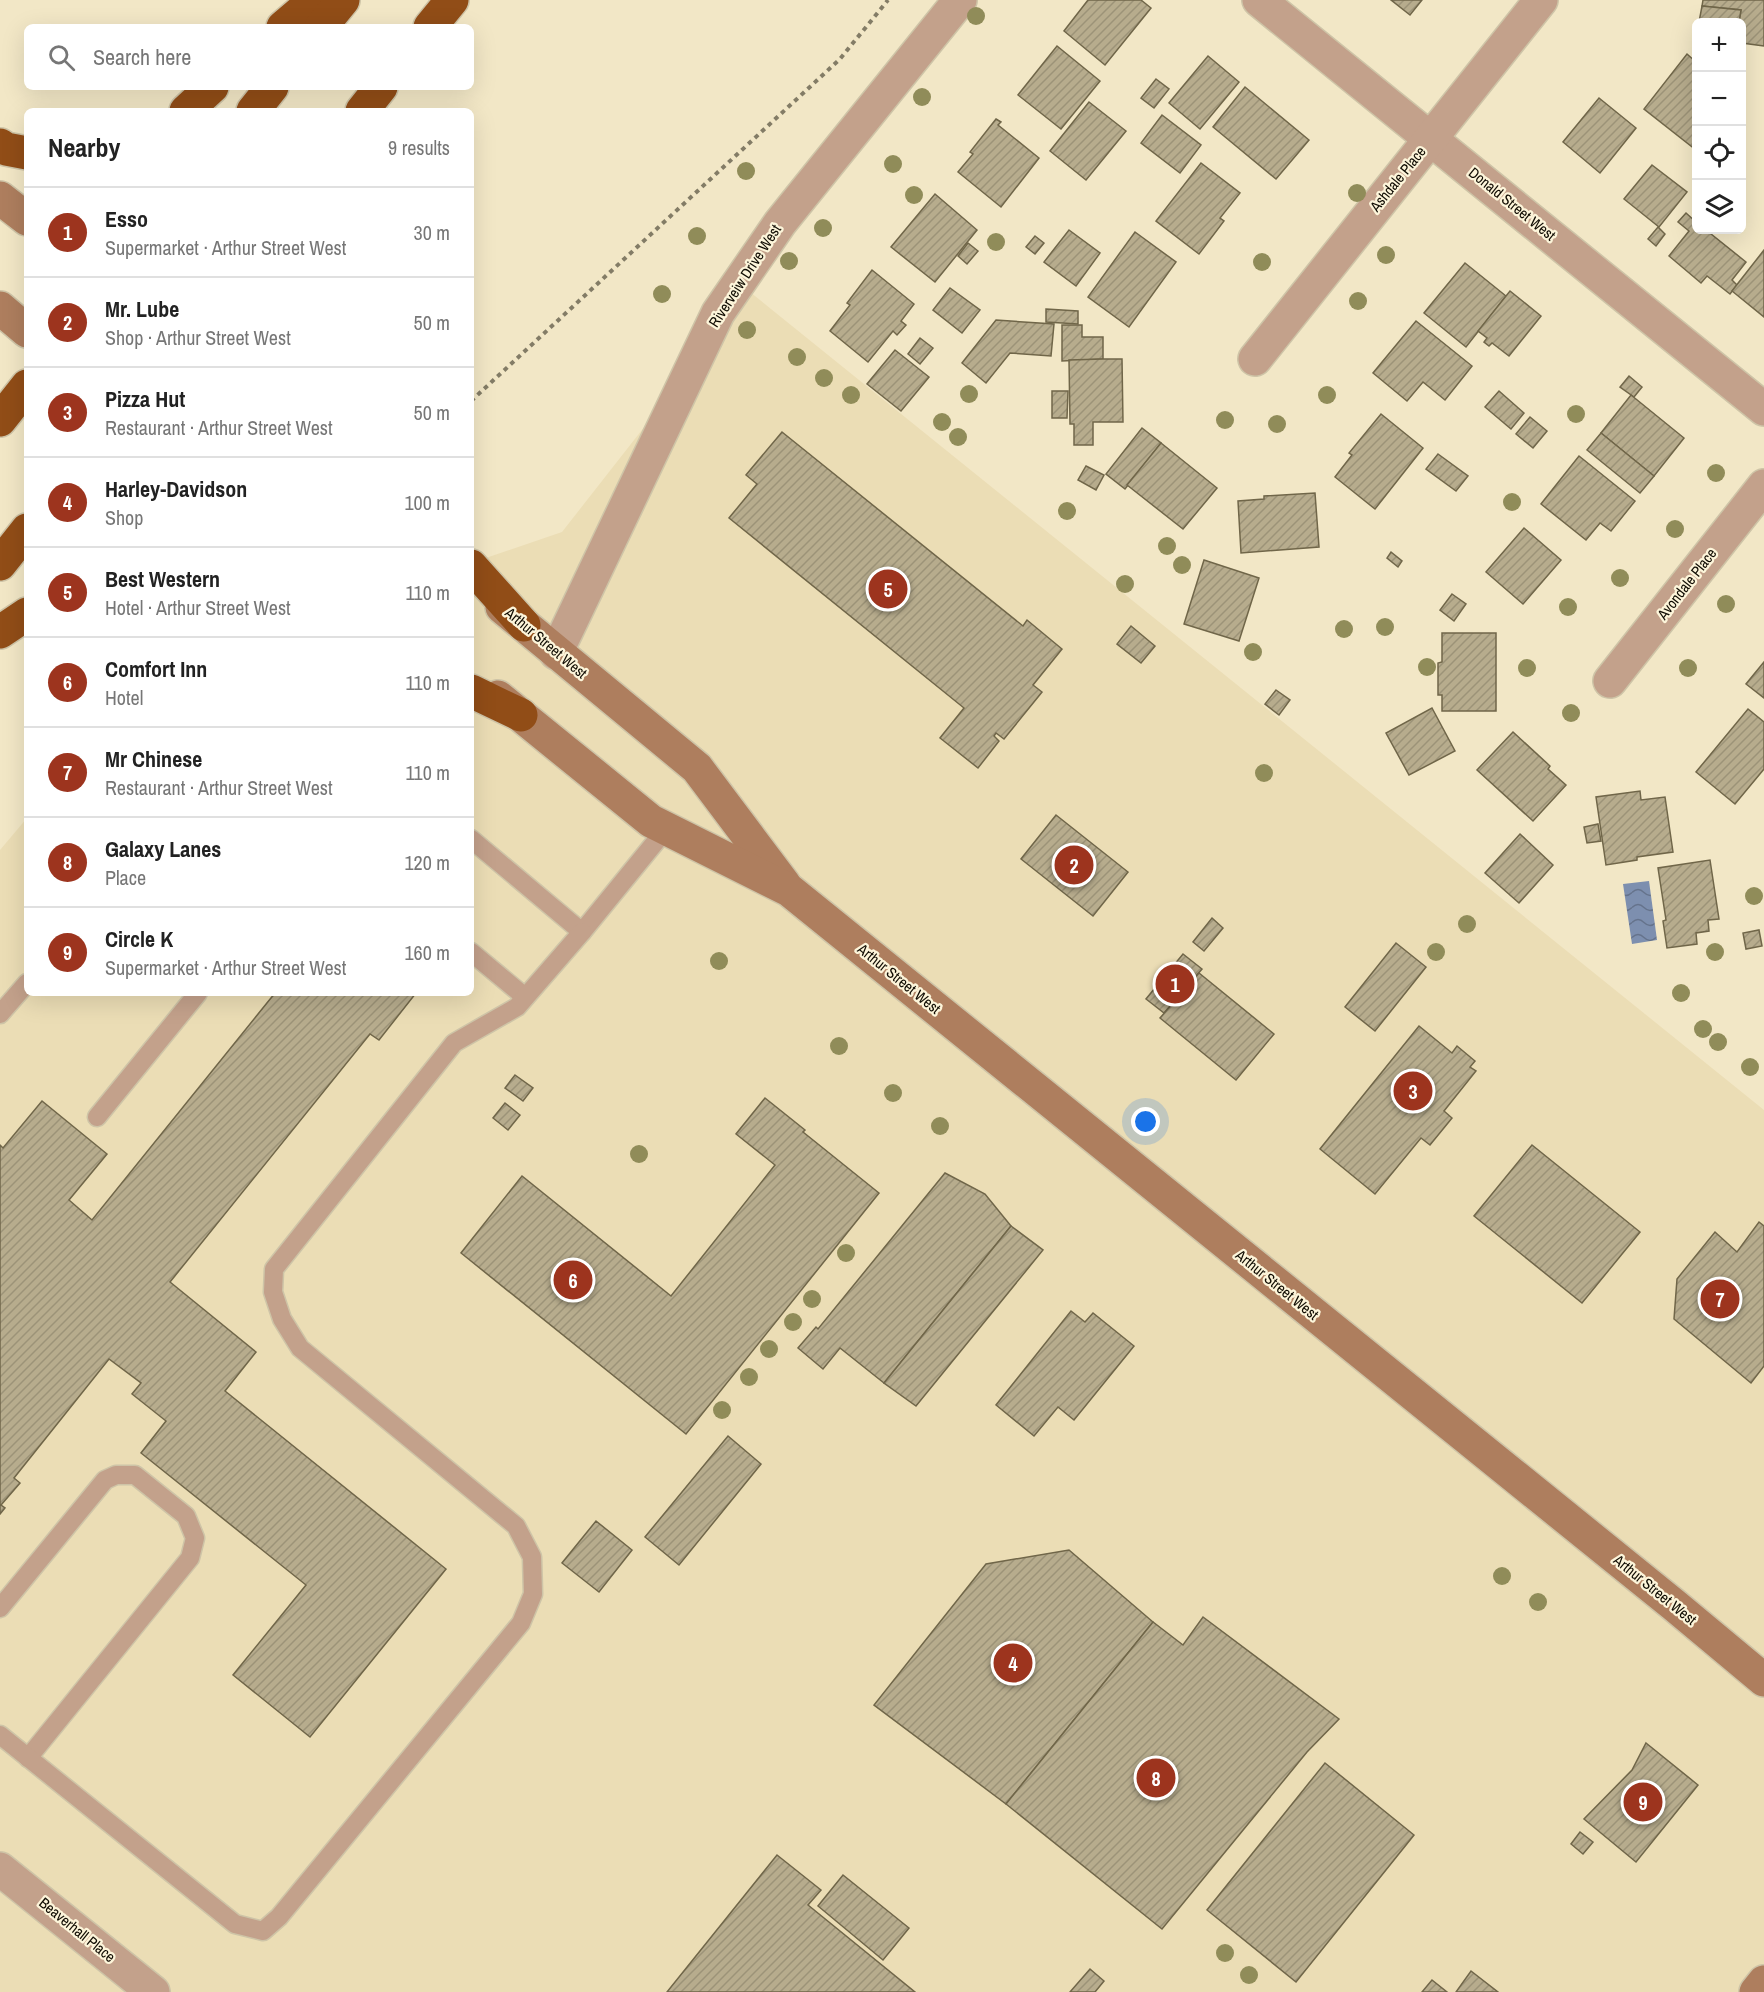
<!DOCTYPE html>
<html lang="en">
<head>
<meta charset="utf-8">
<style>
  body { margin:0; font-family:"Archivo Narrow",sans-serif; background:#f2f2f2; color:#222 }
  .controls { position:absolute; right:18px; top:18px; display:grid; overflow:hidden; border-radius:9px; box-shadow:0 6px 24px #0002 }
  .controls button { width:54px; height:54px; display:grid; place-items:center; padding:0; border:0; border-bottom:2px solid #e0e0e0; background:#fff; color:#222; font:30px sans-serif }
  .you { position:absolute; left:1146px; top:1122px; width:21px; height:21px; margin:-15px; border:4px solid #fff; border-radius:50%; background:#1a73e8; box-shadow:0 0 0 9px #1a73e833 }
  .badge { display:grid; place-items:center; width:39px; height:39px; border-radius:50%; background:#9d341e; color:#fff; font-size:20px; font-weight:700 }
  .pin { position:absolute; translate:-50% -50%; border:3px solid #fff; box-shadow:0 2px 6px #0006 }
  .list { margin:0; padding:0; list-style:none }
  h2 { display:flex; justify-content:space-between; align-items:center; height:78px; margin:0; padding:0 24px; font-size:26px }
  h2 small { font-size:20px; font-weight:400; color:#767676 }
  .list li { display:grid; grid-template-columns:39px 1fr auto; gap:18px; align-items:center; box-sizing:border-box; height:90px; padding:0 24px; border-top:2px solid #e0e0e0 }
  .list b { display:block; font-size:22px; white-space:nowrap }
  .list p { margin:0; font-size:20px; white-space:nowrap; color:#767676 }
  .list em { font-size:20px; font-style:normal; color:#767676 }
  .icon { flex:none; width:33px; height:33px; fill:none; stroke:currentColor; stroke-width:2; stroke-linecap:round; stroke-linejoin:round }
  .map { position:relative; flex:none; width:1764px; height:1992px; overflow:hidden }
  .search { position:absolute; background:#fff; box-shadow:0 6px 24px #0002; left:24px; top:24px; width:450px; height:66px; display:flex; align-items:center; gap:15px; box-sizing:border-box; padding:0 21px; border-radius:9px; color:#767676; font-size:22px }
  .panel { position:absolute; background:#fff; box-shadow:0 6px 24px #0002; left:24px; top:108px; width:450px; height:888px; border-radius:9px }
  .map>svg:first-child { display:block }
</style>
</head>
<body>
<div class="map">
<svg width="1764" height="1992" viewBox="0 0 1764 1992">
  <defs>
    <pattern id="water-waves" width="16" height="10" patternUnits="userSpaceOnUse" patternTransform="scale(1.5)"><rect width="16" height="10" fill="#7d8faf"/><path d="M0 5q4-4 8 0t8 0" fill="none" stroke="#65738c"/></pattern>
    <pattern id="building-hatch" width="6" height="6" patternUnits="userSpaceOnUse" patternTransform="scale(1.5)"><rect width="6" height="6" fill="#b7ac8d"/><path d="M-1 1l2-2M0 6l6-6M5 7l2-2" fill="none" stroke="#9c9378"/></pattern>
  </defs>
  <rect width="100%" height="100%" fill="#f2e7c6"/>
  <path fill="#ebddb5" d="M750,292l1014,818v882h-1764v-1142l27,-32v175h444v-430l91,-31z"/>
  <path fill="url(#water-waves)" d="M1649,881l8,59 -25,4 -9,-60z"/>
  <g fill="url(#building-hatch)" stroke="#706649" stroke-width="1.5">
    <path d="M1088,0h53l10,8 -46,57 -41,-34z"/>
    <path d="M1391,0h31l-12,15z"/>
    <path d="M1703,0h61v46l-22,-3v-21h-3l2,-12 -39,-4z"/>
    <path d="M1702,6l39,4 -2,12h-40z"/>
    <path d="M1057,46l43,35 -39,48 -43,-34z"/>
    <path d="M1687,54l9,8v88l-52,-41z"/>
    <path d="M1208,56l31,26 -39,47 -31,-26z"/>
    <path d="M1156,79l13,10 -15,19 -13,-10z"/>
    <path d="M1245,87l64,53 -33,39 -63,-52z"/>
    <path d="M1599,98l37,30 -36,45 -37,-31z"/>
    <path d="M1089,102l37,29 -40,49 -36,-29z"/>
    <path d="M1162,115l39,30 -21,28 -39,-30z"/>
    <path d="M996,119l5,3 -3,3 41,33 -38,49 -43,-35 15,-18 -3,-2z"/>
    <path d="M1201,163l39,30 -20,25 4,3 -25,33 -43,-33z"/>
    <path d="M1652,165l35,27 -28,35 -35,-28z"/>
    <path d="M935,194l42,36 -42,52 -44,-35z"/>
    <path d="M1686,213l10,9v8h10l40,32 -14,18 5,5 -7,9 -23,-18 -6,7 -32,-27 20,-25 -11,-9z"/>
    <path d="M1658,227l7,7 -9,12 -8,-7z"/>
    <path d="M1069,230l31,23 -24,33 -32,-24z"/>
    <path d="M1135,232l41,30 -47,65 -41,-30z"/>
    <path d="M1035,236l9,7 -9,11 -9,-7z"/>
    <path d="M968,243l10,8 -11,13 -9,-8z"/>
    <path d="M1764,250v67l-32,-26z"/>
    <path d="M1465,263l41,33 -40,51 -42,-34z"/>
    <path d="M872,270l42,34 -13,17 5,4 -9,10 -4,-4 -25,31 -38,-31 20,-26 -3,-2z"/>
    <path d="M950,288l30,22 -18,23 -29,-23z"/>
    <path d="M1510,291l31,25 -32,40 -17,-13 -3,3 -5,-4 3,-4 -9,-7z"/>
    <path d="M1046,309l32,2v13l-32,-2z"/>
    <path d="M996,320l58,4 -3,32 -41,-3 -24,30 -24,-20z"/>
    <path d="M1416,321l56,45 -27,34 -22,-18 -16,19 -34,-28z"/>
    <path d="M1062,325h20v12h21v22l-41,2z"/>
    <path d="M920,338l13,10 -13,16 -12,-10z"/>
    <path d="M895,350l34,27 -28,34 -34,-27z"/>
    <path d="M1103,359h19l1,63h-30v23h-19v-21h-4l-1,-64z"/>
    <path d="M1629,376l13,11 -8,10 -14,-10z"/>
    <path d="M1052,391h16l-1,27h-15z"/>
    <path d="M1499,391l25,22 -13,16 -26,-22z"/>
    <path d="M1631,395l53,43 -30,38 -53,-43z"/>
    <path d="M1381,414l42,34 -48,61 -40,-32 17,-22 -3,-2z"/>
    <path d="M1530,417l17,14 -14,17 -17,-14z"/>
    <path d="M1142,428l19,15 -36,46 -19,-15z"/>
    <path d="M782,432l241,194 4,-6 35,29 -29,36 9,7 -38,47 -8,-6 -2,3 5,5 -21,27 -38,-30 24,-30 -235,-190 28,-34 -11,-9z"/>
    <path d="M1601,433l53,43 -14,17 -53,-43z"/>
    <path d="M1161,443l56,45 -34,41 -56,-44z"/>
    <path d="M1438,454l30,22 -12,15 -30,-22z"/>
    <path d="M1579,456l56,45 -24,30 -11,-8 -14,17 -45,-36z"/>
    <path d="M1086,466l18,9 -8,15 -18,-10z"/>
    <path d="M1315,493l4,54 -78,6 -3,-52 26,-2v-3z"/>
    <path d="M1524,528l37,32 -38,44 -37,-32z"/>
    <path d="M1391,552l11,9 -4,6 -11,-9z"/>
    <path d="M1204,560l55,18 -20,63 -55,-17z"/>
    <path d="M1452,594l14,10 -12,17 -14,-11z"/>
    <path d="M1131,626l24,20 -14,17 -24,-19z"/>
    <path d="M1442,633h54v78h-54v-16h-4v-32l4,-1z"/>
    <path d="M1764,662v36l-18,-14z"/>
    <path d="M1276,690l14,10 -11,15 -14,-11z"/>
    <path d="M1432,708l23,43 -46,24 -23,-42z"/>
    <path d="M1748,709l16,13v47l-29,35 -39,-32z"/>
    <path d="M1513,732l37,34 -2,3 18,16 -33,36 -56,-51z"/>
    <path d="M1640,791l1,9 24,-3 8,55 -36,5v3l-31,5 -10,-68z"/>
    <path d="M1056,815l72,57 -35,44 -72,-57z"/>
    <path d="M1598,824l3,17 -14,2 -3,-16z"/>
    <path d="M1520,834l33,31 -34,38 -34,-30z"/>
    <path d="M1710,860l9,59 -11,1 1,11 -13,2 1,11 -30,4 -4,-27 3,-1 -8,-52z"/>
    <path d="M1212,918l11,10 -19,23 -11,-9z"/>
    <path d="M1759,930l3,16 -16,3 -3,-16z"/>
    <path d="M1396,943l30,24 -51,64 -30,-24z"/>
    <path d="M1183,954l19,15 -38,44 -18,-14z"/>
    <path d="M1199,973l75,61 -38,46 -76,-62z"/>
    <path d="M275,993h141l-37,47 -9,-6 -200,248 86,70 -31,39 221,178 -136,168 -77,-62 73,-90 -165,-132 25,-32 -34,-27 9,-11 -32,-24 -95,119 6,5 -19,22 4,3 -5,6v-369l3,3 39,-47 65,53 -38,46 23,20z"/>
    <path d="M1419,1026l33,27 5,-7 18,15 -5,6 6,4 -32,40 8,7 -22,27 -9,-7 -46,56 -55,-45z"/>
    <path d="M515,1075l18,13 -10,13 -18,-13z"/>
    <path d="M765,1098l40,32 -2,2 76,61 -193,241 -225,-181 61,-77 149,120 104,-131 -39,-31z"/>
    <path d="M505,1103l15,12 -12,15 -15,-12z"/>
    <path d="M1532,1145l108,87 -58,71 -108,-87z"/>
    <path d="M945,1173l40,21 26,32 -127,157 -44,-35 -17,21 -25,-21 18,-21 2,2z"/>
    <path d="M1759,1222l5,4v140l-13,17 -77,-64 3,-40 38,-47 22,20z"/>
    <path d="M1011,1226l32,24 -127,156 -32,-23z"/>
    <path d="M1071,1311l14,11 8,-9 41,33 -60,74 -16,-13 -24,29 -38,-31z"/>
    <path d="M728,1436l33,28 -82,101 -34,-28z"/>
    <path d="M596,1521l36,29 -33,42 -37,-29z"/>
    <path d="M1069,1550l84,72 -147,182 -132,-99 112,-141z"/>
    <path d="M1203,1617l136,102 -32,33 -145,177 -156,-125 147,-182 30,23z"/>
    <path d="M1646,1743l52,42 -62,77 -52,-43 48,-49z"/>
    <path d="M1325,1763l89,72 -118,147 -89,-72z"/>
    <path d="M1580,1832l13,10 -10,12 -12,-10z"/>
    <path d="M777,1855l44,35 -13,15 107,87h-248z"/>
    <path d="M843,1875l66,53 -26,32 -65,-54z"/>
    <path d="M1090,1969l14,12 -9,11h-25z"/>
    <path d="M1471,1971l27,21h-42z"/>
    <path d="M1432,1980l15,12h-25z"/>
  </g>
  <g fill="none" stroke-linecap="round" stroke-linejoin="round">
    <g stroke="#cec4a7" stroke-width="21">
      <g id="lane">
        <path d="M471,839l111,93 84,-103"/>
        <path d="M471,952l54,45"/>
        <path d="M0,1014l27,-31"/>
        <path d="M97,1117l101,-124"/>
        <path d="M0,1608l105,-128 11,-5h19l51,41 9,22 -5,20 -162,200"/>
        <path d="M0,1735l235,189 28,7 16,-14 242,-294 12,-29 -1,-37 -16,-31 -216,-178 -18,-29 -9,-27 1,-23 180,-226 63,-36 65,-75"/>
      </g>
    </g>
    <g stroke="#cec4a7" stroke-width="36">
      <g id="street">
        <path d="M1259,0l505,409"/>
        <path d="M1255,359l286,-359"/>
        <path d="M556,653l162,-340 62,-90 180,-223"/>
        <path d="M1610,681l154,-195"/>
        <path d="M0,1869l153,123"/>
      </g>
    </g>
    <g stroke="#cec4a7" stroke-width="36">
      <g id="secondary">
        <path d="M0,198l27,21"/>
        <path d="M0,308l27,23"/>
        <path d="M502,607l195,161 87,116"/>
        <path d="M498,697l153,124 138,69 885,715 90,75"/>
        <path d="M1756,1992l8,-10"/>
      </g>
    </g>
    <g stroke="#cec4a7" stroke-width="36">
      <g id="highway">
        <path d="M283,27l32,-27"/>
        <path d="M321,27l22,-27"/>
        <path d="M430,27l22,-27"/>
        <path d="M186,111l26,-24"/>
        <path d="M253,111l19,-24"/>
        <path d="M362,111l19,-24"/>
        <path d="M0,145l6,4 21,4"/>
        <path d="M0,420l27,-34"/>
        <path d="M0,564l27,-34"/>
        <path d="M471,566l53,59"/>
        <path d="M0,632l27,-18"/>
        <path d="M471,691l50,24"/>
      </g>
    </g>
    <path stroke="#837c66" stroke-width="4" stroke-dasharray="4.5 4.5" stroke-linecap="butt" d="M471,401l369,-342 48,-59"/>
    <use href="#lane" stroke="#c3a18b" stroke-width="18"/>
    <use href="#street" stroke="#c3a18b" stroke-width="33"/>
    <use href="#secondary" stroke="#ae7e5e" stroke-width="33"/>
    <use href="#highway" stroke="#914d17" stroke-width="33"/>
  </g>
  <g fill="#908c59">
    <circle cx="976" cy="16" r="9"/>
    <circle cx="922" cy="97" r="9"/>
    <circle cx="893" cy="164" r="9"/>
    <circle cx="746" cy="171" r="9"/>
    <circle cx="1357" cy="193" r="9"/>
    <circle cx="914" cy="195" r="9"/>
    <circle cx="823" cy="228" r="9"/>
    <circle cx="697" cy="236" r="9"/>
    <circle cx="996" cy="242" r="9"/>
    <circle cx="1386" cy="255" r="9"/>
    <circle cx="789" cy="261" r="9"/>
    <circle cx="1262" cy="262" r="9"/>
    <circle cx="662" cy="294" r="9"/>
    <circle cx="1358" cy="301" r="9"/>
    <circle cx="747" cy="330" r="9"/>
    <circle cx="797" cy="357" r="9"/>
    <circle cx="824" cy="378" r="9"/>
    <circle cx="969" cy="394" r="9"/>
    <circle cx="851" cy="395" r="9"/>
    <circle cx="1327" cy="395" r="9"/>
    <circle cx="1576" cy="414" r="9"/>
    <circle cx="1225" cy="420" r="9"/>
    <circle cx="942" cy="422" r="9"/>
    <circle cx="1277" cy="424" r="9"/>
    <circle cx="958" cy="437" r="9"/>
    <circle cx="1716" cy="473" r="9"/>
    <circle cx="1512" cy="502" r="9"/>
    <circle cx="1067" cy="511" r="9"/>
    <circle cx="1675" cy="529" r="9"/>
    <circle cx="1167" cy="546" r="9"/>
    <circle cx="1182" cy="565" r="9"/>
    <circle cx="1620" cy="578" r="9"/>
    <circle cx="1125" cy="584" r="9"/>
    <circle cx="1726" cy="604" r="9"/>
    <circle cx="1568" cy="607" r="9"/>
    <circle cx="1385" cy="627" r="9"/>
    <circle cx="1344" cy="629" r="9"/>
    <circle cx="1253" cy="652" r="9"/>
    <circle cx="1427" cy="667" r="9"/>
    <circle cx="1527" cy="668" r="9"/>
    <circle cx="1688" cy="668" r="9"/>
    <circle cx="1571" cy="713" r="9"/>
    <circle cx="1264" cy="773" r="9"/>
    <circle cx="1754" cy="896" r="9"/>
    <circle cx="1467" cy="924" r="9"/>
    <circle cx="1436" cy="952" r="9"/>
    <circle cx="1715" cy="952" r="9"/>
    <circle cx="719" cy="961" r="9"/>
    <circle cx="1681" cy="993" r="9"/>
    <circle cx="1703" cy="1029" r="9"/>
    <circle cx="1718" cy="1042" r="9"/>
    <circle cx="839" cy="1046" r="9"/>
    <circle cx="1750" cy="1067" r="9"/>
    <circle cx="893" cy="1093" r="9"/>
    <circle cx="940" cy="1126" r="9"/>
    <circle cx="639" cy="1154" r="9"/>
    <circle cx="846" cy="1253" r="9"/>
    <circle cx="812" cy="1299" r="9"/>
    <circle cx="793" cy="1322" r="9"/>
    <circle cx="769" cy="1349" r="9"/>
    <circle cx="749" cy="1377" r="9"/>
    <circle cx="722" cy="1410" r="9"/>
    <circle cx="1502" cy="1576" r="9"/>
    <circle cx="1538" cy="1602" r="9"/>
    <circle cx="1225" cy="1953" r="9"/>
    <circle cx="1249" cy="1975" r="9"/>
  </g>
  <g text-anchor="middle" stroke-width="4.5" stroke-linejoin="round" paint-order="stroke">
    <g font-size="15" fill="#0f0b02" stroke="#fdf5da">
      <text transform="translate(1398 179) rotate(-51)" y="5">Ashdale Place</text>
      <text transform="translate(1512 204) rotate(39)" y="5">Donald Street West</text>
      <text transform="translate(745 276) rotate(-57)" y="5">Riverveiw Drive West</text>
      <text transform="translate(1687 584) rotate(-52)" y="5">Avondale Place</text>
      <text transform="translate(546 643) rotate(40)" y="5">Arthur Street West</text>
      <text transform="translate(899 979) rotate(39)" y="5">Arthur Street West</text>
      <text transform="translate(1277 1285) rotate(39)" y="5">Arthur Street West</text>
      <text transform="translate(1655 1590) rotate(39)" y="5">Arthur Street West</text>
      <text transform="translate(77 1930) rotate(39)" y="5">Beaverhall Place</text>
    </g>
  </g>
</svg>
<div class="controls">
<button>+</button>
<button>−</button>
<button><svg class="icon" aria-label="locate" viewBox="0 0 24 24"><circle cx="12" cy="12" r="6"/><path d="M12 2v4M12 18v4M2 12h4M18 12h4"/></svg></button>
<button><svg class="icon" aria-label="layers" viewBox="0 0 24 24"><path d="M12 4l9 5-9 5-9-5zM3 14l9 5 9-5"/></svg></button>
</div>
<div class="you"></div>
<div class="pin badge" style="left:1175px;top:984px">1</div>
<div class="pin badge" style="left:1074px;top:865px">2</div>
<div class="pin badge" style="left:1413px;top:1091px">3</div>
<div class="pin badge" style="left:1013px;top:1663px">4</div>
<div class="pin badge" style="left:888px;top:589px">5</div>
<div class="pin badge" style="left:573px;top:1280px">6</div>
<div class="pin badge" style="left:1720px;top:1299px">7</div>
<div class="pin badge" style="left:1156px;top:1778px">8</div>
<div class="pin badge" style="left:1643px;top:1802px">9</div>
<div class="search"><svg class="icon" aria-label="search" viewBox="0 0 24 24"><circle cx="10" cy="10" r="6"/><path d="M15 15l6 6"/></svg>Search here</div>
<section class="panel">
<h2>Nearby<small>9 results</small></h2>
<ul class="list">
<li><span class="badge">1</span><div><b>Esso</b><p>Supermarket · Arthur Street West</p></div><em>30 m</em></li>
<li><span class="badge">2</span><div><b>Mr. Lube</b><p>Shop · Arthur Street West</p></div><em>50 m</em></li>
<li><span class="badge">3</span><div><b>Pizza Hut</b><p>Restaurant · Arthur Street West</p></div><em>50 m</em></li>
<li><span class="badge">4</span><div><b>Harley-Davidson</b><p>Shop</p></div><em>100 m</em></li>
<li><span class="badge">5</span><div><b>Best Western</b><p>Hotel · Arthur Street West</p></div><em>110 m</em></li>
<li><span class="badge">6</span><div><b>Comfort Inn</b><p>Hotel</p></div><em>110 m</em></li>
<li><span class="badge">7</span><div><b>Mr Chinese</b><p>Restaurant · Arthur Street West</p></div><em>110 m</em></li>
<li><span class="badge">8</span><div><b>Galaxy Lanes</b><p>Place</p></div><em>120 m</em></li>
<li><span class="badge">9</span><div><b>Circle K</b><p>Supermarket · Arthur Street West</p></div><em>160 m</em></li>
</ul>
</section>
</div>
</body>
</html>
